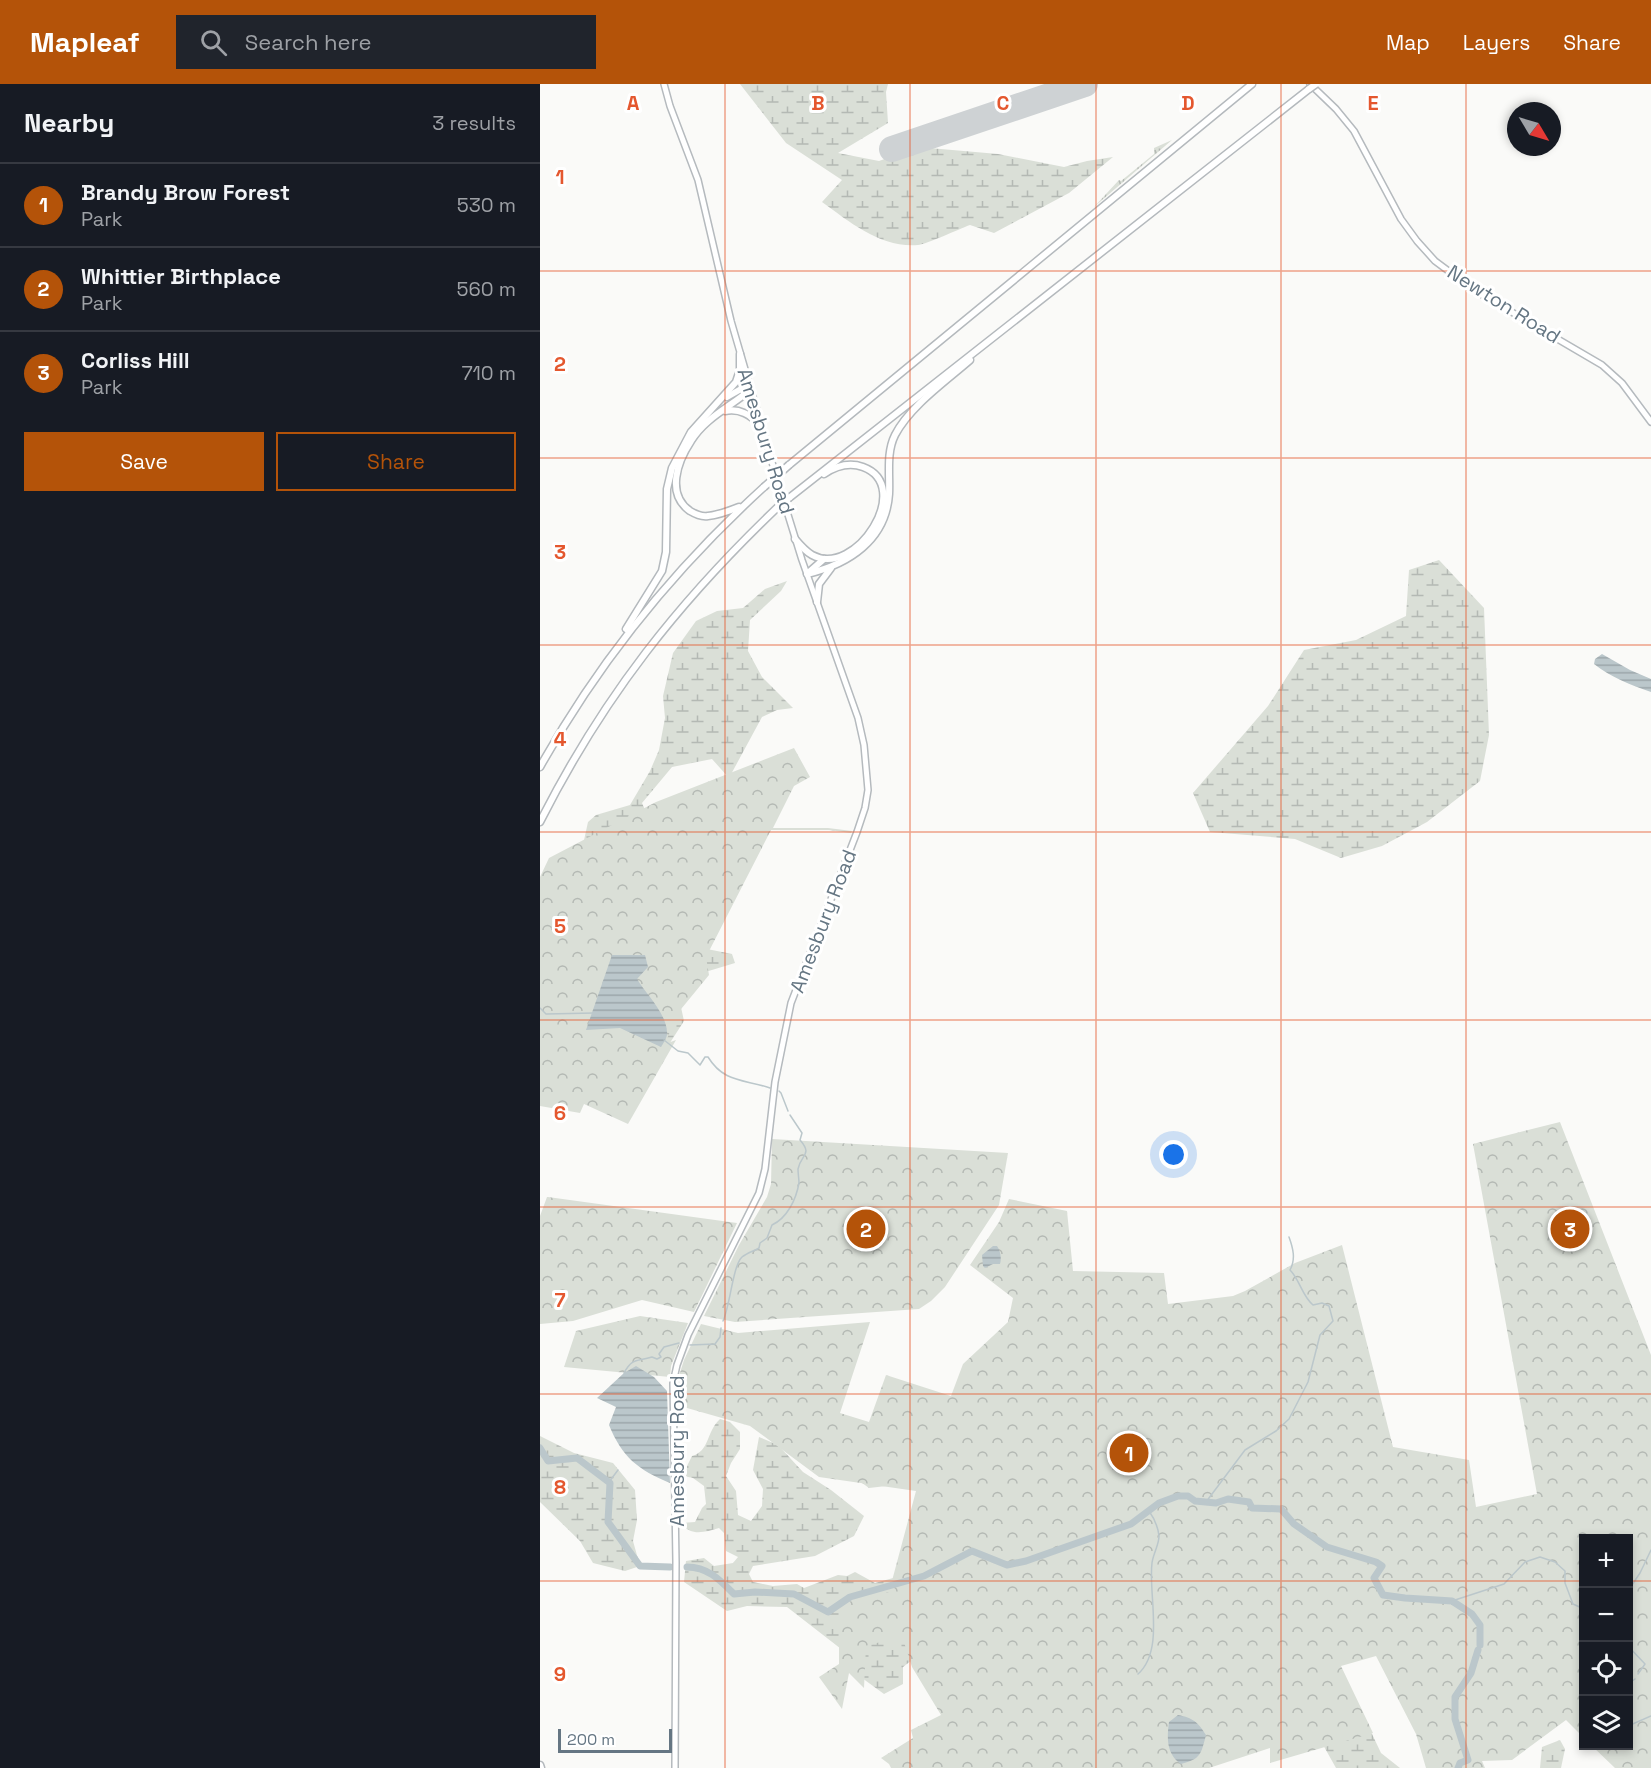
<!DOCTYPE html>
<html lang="en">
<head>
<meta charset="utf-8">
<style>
  body { margin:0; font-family:"Space Grotesk",sans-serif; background:#20242c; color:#f1f3f6 }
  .controls { position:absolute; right:18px; bottom:18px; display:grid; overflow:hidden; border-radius:0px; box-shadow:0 3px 9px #0003 }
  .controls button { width:54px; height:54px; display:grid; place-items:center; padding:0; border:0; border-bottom:2px solid #363941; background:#171b24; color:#f1f3f6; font:30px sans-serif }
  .compass { position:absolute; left:967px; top:18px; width:54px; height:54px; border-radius:50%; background:#171b24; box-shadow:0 3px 9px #0003; rotate:128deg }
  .scale { position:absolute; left:18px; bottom:15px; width:114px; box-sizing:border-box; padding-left:6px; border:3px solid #657683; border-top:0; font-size:16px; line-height:21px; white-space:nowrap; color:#657683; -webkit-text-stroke:4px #fff; paint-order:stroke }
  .you { position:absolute; left:634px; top:1071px; width:21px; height:21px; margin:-15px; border:4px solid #fff; border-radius:50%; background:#1a73e8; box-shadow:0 0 0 9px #1a73e833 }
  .badge { display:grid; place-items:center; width:39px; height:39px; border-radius:50%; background:#b45309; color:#fff; font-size:20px; font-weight:700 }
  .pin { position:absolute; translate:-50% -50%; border:3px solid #fff; box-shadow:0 2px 6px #0006 }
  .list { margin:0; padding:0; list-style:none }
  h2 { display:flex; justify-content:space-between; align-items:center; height:78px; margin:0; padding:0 24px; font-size:26px }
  h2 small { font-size:20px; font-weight:400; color:#9ea1a6 }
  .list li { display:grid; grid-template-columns:39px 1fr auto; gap:18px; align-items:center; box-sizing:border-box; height:84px; padding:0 24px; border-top:2px solid #363941 }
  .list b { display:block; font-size:22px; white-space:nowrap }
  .list p { margin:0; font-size:20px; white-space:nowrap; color:#9ea1a6 }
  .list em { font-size:20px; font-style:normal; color:#9ea1a6 }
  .actions { display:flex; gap:12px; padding:18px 24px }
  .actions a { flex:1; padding:14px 0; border:2px solid #b45309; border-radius:0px; text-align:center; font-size:21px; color:#b45309 }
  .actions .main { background:#b45309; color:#fff }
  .icon { flex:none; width:33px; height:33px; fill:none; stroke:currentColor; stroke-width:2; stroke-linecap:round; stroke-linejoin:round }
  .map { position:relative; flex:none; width:1111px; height:1684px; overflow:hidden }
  header { display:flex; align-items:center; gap:36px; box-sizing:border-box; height:84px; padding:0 30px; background:#b45309; color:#fff }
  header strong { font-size:28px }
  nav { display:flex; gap:33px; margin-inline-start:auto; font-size:21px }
  .search { width:420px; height:54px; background:#20242c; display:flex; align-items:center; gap:15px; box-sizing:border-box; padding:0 21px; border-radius:0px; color:#9ea1a6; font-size:22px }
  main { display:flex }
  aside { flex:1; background:#171b24 }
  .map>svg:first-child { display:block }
</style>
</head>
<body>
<header>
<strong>Mapleaf</strong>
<div class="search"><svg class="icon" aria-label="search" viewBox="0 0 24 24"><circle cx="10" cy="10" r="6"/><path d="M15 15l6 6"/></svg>Search here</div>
<nav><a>Map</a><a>Layers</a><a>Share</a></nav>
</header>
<main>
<aside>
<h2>Nearby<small>3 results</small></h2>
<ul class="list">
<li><span class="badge">1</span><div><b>Brandy Brow Forest</b><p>Park</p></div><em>530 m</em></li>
<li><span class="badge">2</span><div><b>Whittier Birthplace</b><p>Park</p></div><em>560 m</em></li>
<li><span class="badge">3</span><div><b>Corliss Hill</b><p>Park</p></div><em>710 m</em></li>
</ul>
<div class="actions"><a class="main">Save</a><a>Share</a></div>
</aside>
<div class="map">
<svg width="1111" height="1684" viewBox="0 0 1111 1684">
  <defs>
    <pattern id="grass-tufts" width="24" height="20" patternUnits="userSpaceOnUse" patternTransform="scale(1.5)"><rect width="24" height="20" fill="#dadfd7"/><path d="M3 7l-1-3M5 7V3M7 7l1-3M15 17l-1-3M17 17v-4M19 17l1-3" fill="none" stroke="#b4b9b4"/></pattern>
    <pattern id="wetland-marsh" width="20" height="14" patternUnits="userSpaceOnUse" patternTransform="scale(1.5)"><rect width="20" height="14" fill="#dadfd7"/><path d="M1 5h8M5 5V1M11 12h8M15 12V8" fill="none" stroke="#b4b9b4"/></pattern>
    <pattern id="park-crowns" width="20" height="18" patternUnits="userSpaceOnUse" patternTransform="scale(1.5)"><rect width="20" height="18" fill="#dadfd7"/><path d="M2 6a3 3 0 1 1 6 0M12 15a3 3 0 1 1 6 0" fill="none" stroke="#b4b9b4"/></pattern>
    <pattern id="water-rules" width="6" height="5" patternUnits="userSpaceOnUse" patternTransform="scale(1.5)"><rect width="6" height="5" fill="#bbc7cb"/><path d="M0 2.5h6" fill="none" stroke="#9ca6aa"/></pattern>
  </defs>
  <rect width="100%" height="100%" fill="#fafaf8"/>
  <path fill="url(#grass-tufts)" d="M632,56l-78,67 25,-27 2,1 33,-27v-6z"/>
  <g fill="url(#wetland-marsh)">
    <path d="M200,0h148l-2,8 2,31 -50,30 41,8 39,-14 80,7 66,13 23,-6 26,-4 -44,36 -75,40 -24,-8c-11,4 -43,19 -52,20 -37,3 -67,-22 -96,-43l20,-22 -56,-37z"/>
    <path d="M899,476l45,48 5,127 -9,46 -53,41 -45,24 -41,12 -46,-19 -85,-7 -17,-39 75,-87 36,-56 52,-10 50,-24 3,-46z"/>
    <path d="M247,497l-6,10 -31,29 -2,31 14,26 31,31 -16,2 -15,7 -33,61 -17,-19 -40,8 -30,36 65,146 25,5 3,9 -33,10 -23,25 5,23 -18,28 -126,3v-56l41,-142 7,-32 8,-7 34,-10 20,-34 9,-21 6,-32 -2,-22 10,-43 23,-32 21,-10 26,-3 22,-19z"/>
    <path d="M180,1335l10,3 10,10v17l-9,14 -5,13 10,15 2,24 13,6 11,-15 1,-17 -10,-19 6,-33 19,8 25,27 28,18 33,26 -10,20 -39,20 -62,10 -4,8 4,8 20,4 24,-2 7,4 34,-13 9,1 8,-4 20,11 29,-8 16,-86 -25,-4 -26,3 -41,-30 144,12 -56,187 -13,10v17l-19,10 -22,-16 -8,-19 -67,-52 -40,-1 -20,5 -43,-29 2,-21 18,-3 10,8 19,-3 5,-6 -12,-6 -2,-18 -5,-5c-14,4 -28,9 -38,-5l14,-1 7,-14 4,-4 -2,-18 -11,-8 -14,-3v-4l7,-3 6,-12c18,-5 14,-24 28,-37z"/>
    <path d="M0,1352l34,17 39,10 22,27 2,30 -4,21 7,25 -15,5 -32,-8 -13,-22 -40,-39z"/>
    <path d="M824,1633l17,36 19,15h-64l-14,-25z"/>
    <path d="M1020,1656l5,9 -4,19h-21l2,-21z"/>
  </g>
  <g fill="url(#park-crowns)">
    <path d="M254,664l16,29 -16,9 -21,42h55l24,3 -1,2 -22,-3h-58l-65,127 3,18 -32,39 -12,30 11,-4 -48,84 -44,-20 -4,9 -40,-7v-229l9,-19 107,-56z"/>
    <path d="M1020,1038l91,233v413h-36l-23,-22h36v-208h-44l-1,199 -17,-17 -54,40 -30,1 3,7h-59l-10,-34 -40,-78 -35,10 32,67 -103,30v-15l-61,20h-318l-2,-4 -8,-6 32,-20 -2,-8 30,-15 -29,-48 -10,-31 -36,10 -2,42 -15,-15 -7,36 -23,-32 20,-13v-42l6,-5v-14l10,-3 14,-9 5,-1 7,4 8,-2 27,-101 -97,-14 -69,-51 -70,-20 -2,-27 6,-19 17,-36 37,9 132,-11 -30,91 29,9 17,-47 65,21 12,-32 45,-42 5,-24 -43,-33 29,-43 10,-23 58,12 6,60 91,2 4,31 65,-8 12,-5 50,-28 47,-18 51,202 76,13 7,47 61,-13 -64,-350z"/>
    <path d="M232,1055l236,14 -9,52 -54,82 -14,14 -12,8 -184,13 -31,-6 35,-71 28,-48 4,-13z"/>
    <path d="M7,1113h1l189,26 -43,89 -52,-12 -69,21 -33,3v-108z"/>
    <path d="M100,1232l48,7 -17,43 -1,11 -106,-10 12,-36z"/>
  </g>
  <g fill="url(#water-rules)">
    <path d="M1062,570l28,16 21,9v13c-21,-7 -40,-15 -57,-28l1,-5z"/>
    <path d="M72,871h33l3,12 -11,12c9,15 31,36 30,55 0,4 -4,10 -6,13l-41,-19 -34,2z"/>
    <path d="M453,1162h4c3,4 5,12 3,18h-7l-8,4 -2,-2 -1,-11z"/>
    <path d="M96,1282l18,11 13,14 3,92c-32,-13 -48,-26 -61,-58l7,-18 -19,-9 27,-25z"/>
    <path d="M638,1631c15,3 20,7 28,20 -5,19 -5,24 -25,29 -15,-10 -14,-27 -12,-42z"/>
  </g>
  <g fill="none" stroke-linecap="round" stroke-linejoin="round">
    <g stroke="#bbc7cb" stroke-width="1.5">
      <path d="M0,924l6,6 48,-1"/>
      <path d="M124,956l14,11 10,2 12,12 5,-8h3c16,26 36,22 62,31"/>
      <path d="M239,1007l2,2 7,18"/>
      <path d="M183,1237c7,-15 10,-56 19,-64 5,-4 12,-6 17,-9l1,-5 7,-5 5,-13c15,-7 24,-25 27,-42 0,-4 -1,-9 -1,-14 3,-15 15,-14 2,-29l2,-7 -12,-18"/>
      <path d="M150,1261l25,-1 5,-7 1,-9"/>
      <path d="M84,1289c9,-16 13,-11 28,-16l5,2 4,-2 -2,-3 5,-7 15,-4"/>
      <path d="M69,1398l9,-12"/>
      <path d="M666,1418l39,-52 31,-19 13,-12 19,-37 12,-47 13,-14 -4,-15 -7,-3 -9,2c-11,-9 -13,-25 -23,-35 6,-11 3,-22 -1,-33"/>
      <path d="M1088,1507l12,-18 11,-23"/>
      <path d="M912,1517l52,-17 21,-22 15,-5 15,5 10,9v12l8,21 11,5"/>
      <path d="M1088,1562l17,18 -7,10"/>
      <path d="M598,1590c27,-24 10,-79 14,-111 1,-9 7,-18 7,-27 -1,-9 -5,-18 -10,-25"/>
      <path d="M1088,1600l7,-5"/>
      <path d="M1088,1642l23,-10"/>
    </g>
    <g stroke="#bbc7cb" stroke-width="7">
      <path d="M0,1364l8,13 29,-3 33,25 -2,39 32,44 30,1"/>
      <path d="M147,1483c21,0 33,13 47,27l21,-2 39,2 34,18 22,-15 74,-21 48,-25 35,14 19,-4 105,-37 28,-21 19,-7h10l7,5 21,2 12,-4 21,3 3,6 29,1 13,15 33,23 49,15 6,4 -8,12 9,17 22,3 47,3 20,13 8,11v20"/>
      <path d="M918,1684l2,-5 8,-3 -13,-41v-22l16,-24 7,-23"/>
    </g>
    <path stroke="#ced2d4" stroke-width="26" d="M352,65l193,-65"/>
    <g stroke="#b5babe" stroke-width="8">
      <g id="major">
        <path d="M124,0l6,22 28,74 33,141 45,155 26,84 56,158 6,27 4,45 -3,18 -8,24 -66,171 -16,79 -10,87 -6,24 -71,142 -11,30 -4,18 3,179 -1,206"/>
        <path d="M770,0l26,25 18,22 47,88 16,22 18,20 39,29 128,75 20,18 29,39"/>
      </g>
    </g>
    <g stroke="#b4b9bd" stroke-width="9">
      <g id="highway">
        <path d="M187,313l21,-12"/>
        <path d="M185,327c15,-3 25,4 36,14"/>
        <path d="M249,381l463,-381"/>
        <path d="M249,414l520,-409"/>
        <path d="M199,423c-10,4 -21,8 -31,9 -6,1 -13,-2 -18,-5 -24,-17 -13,-49 1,-70 14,-23 39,-34 59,-51"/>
        <path d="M255,455c5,6 10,12 17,16 44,24 103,-69 51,-88 -14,-5 -27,-1 -39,7"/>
        <path d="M268,489l16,-14"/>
        <path d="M267,490c42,-10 79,-34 82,-80 1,-20 -3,-41 6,-59 15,-29 51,-54 75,-75"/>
        <path d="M277,518l2,-18 12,-16"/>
        <path d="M86,545l36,-58 4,-19 1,-63 5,-21 19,-36 45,-50 4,-12v-16"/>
        <path d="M0,683c59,-106 134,-198 224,-280"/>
        <path d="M0,738c63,-125 139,-221 240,-317"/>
        <path d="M0,1681l1,3"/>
      </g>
    </g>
    <use href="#major" stroke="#fff" stroke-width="5"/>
    <use href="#highway" stroke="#fff" stroke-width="6"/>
    <g stroke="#b4b9bd" stroke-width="9" stroke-linecap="butt">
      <g id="highway-bridge">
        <path d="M769,5l7,-5"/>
        <path d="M224,403l25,-22"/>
        <path d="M240,421l9,-7"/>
      </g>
    </g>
    <use href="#highway-bridge" stroke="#fff" stroke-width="6"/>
  </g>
  <path fill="none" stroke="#e4572e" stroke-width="1.5" stroke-opacity="0.55" d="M185,0v1684M370,0v1684M556,0v1684M741,0v1684M926,0v1684M0,187h1111M0,374h1111M0,561h1111M0,748h1111M0,936h1111M0,1123h1111M0,1310h1111M0,1497h1044M1088,1497h23"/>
  <g text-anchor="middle" stroke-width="6" stroke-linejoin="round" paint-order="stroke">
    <g font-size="20" fill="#657683" stroke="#fff">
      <text transform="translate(964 220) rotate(32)" y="7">Newton Road</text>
      <text transform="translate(226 357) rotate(73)" y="7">Amesbury Road</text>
      <text transform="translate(283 837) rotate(-69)" y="7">Amesbury Road</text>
      <text transform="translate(137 1367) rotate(-90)" y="7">Amesbury Road</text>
    </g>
  </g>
  <g font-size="20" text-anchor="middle" font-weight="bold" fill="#e4572e" stroke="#fff" stroke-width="6" stroke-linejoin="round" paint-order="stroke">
    <text x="93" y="26">A</text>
    <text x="278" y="26">B</text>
    <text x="463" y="26">C</text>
    <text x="648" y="26">D</text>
    <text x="833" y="26">E</text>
    <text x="20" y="100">1</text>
    <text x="20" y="287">2</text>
    <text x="20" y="475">3</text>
    <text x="20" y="662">4</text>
    <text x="20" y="849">5</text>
    <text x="20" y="1036">6</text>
    <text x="20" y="1223">7</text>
    <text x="20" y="1410">8</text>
    <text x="20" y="1597">9</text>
  </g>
</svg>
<div class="controls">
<button>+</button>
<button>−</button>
<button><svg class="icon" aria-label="locate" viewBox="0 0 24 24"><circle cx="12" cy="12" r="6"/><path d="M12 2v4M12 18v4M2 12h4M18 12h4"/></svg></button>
<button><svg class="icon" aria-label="layers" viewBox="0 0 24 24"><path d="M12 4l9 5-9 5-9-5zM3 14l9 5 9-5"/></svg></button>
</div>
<svg class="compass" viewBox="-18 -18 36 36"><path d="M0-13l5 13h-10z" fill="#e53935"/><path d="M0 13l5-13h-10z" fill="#9ea1a6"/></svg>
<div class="scale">200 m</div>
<div class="you"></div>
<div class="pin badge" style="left:589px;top:1369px">1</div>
<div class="pin badge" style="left:326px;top:1145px">2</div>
<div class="pin badge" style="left:1030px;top:1145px">3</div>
</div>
</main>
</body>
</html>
